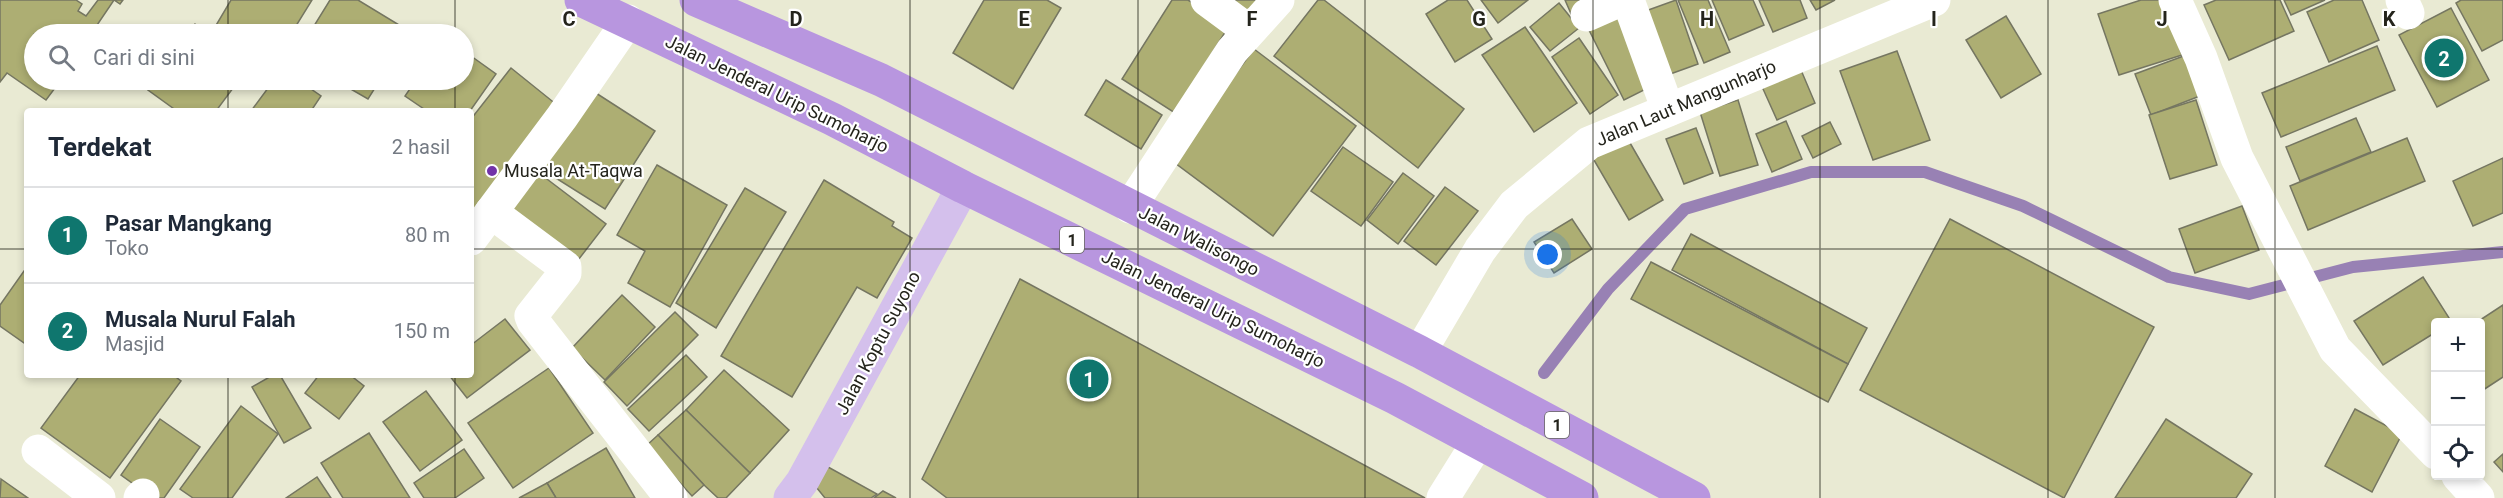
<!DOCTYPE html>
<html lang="id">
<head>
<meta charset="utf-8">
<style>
  body { margin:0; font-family:Roboto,sans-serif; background:#f6f6f7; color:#1f2937 }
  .controls { position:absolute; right:18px; bottom:18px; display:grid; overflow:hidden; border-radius:6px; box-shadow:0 3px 9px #0003 }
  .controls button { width:54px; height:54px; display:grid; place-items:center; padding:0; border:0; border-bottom:2px solid #e0e1e3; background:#fff; color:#1f2937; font:30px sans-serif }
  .you { position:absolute; left:1548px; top:255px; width:21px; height:21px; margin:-15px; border:4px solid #fff; border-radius:50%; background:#1a73e8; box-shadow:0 0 0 9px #1a73e833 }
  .badge { display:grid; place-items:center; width:39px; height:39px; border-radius:50%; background:#0f766e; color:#fff; font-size:20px; font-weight:700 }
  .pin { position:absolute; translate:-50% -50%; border:3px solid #fff; box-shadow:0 2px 6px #0006 }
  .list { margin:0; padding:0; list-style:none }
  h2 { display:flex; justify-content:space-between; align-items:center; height:78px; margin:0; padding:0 24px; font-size:26px }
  h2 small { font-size:20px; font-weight:400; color:#747a83 }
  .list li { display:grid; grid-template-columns:39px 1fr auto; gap:18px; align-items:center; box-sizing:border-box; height:96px; padding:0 24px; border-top:2px solid #e0e1e3 }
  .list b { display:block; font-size:22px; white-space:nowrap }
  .list p { margin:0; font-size:20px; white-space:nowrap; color:#747a83 }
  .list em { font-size:20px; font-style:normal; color:#747a83 }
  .icon { flex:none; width:33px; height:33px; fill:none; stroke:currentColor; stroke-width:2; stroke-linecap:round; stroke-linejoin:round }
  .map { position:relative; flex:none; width:2503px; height:498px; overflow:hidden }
  .search { position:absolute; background:#fff; box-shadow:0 3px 9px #0003; left:24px; top:24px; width:450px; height:66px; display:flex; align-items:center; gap:15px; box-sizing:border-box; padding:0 21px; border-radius:33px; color:#747a83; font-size:22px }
  .panel { position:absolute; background:#fff; box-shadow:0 3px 9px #0003; left:24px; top:108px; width:450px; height:270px; border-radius:6px }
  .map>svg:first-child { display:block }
</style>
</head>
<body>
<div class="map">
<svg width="2503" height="498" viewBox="0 0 2503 498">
  <rect width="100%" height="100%" fill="#e9ead3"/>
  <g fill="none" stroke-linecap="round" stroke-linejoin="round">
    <path stroke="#9881b4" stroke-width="12" d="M1544,373l64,-84 77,-80 126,-37h114l98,34 146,71 80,17 104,-27 150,-15"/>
  </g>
  <g fill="#adae73" stroke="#757661" stroke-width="1.5">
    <path d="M0,0h76l6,4 -4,7 8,5 12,-16h25l-3,4 -6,-4 -23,34h-57v46h27l-15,20 -39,-27 -7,9z"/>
    <path d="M231,0h81l-21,34h-64l-12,-7z"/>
    <path d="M330,0h28l51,31 -2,3h-98z"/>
    <path d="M984,0h63l14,8 -48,81 -60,-36z"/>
    <path d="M1172,0h16l41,26 -54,87 -53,-34z"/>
    <path d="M1227,0h40l-15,19z"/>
    <path d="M1318,0h6l140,109 -46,59 -144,-112z"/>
    <path d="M1448,0h19l25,39 -37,23 -29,-48z"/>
    <path d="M1481,0h47l-30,23z"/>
    <path d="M1565,0h42l-35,16z"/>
    <path d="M1676,0l22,64 -36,13 -22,-64z"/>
    <path d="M1678,0h30l22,52 -26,11z"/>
    <path d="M1712,0h41l11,25 -35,15z"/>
    <path d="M1759,0h41l7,18 -34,14z"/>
    <path d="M1810,0h25l-19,10z"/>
    <path d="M2141,0h23l18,55 -63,20 -21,-61z"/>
    <path d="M2216,0h64l14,31 -65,29 -25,-55z"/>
    <path d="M2284,0h41l-34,15z"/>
    <path d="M2334,0h28l17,40 -50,22 -22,-50z"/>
    <path d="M2461,0h42v40l-21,11 -26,-48z"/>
    <path d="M1559,3l20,25 -29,23 -20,-24z"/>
    <path d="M2451,8l38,72 -52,27 -38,-72z"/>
    <path d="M1618,12l36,73 -30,15 -37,-74z"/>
    <path d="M2006,16l35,58 -40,24 -35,-58z"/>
    <path d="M195,24l15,10h-22z"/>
    <path d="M1525,27l52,76 -43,29 -52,-77z"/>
    <path d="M1579,38l39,57 -28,19 -38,-57z"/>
    <path d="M2377,46l18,44 -114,47 -19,-44z"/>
    <path d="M1254,49l102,77 -83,110 -102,-76z"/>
    <path d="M464,51l32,23 -26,37h-43l-22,-15 11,-16h48z"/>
    <path d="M1897,51l33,89 -57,20 -33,-89z"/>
    <path d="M2189,54l16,40 -54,21 -16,-41z"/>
    <path d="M1798,63l17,40 -38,17 -18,-40z"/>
    <path d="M511,68l51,41 -91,115v-105z"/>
    <path d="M155,80h84l-23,31h-39l-29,-21z"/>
    <path d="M274,80h24l23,16 -10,15h-60z"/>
    <path d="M335,80h45l-12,19z"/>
    <path d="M1106,80l56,35 -21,34 -56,-34z"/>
    <path d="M585,86l70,45 -50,78 -70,-44z"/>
    <path d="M1738,100l20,65 -38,11 -20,-64z"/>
    <path d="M2196,100l21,65 -47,14 -21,-64z"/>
    <path d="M2356,118l15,34 -71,29 -14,-34z"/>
    <path d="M1786,121l16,38 -30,13 -16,-38z"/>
    <path d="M1830,122l11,22 -28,14 -11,-22z"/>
    <path d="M1696,128l17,45 -29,11 -18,-45z"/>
    <path d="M1626,136l37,64 -34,20 -38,-65z"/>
    <path d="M2407,138l18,43 -117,49 -18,-44z"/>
    <path d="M1343,147l50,35 -32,44 -50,-35z"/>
    <path d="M2503,158v55l-30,13 -20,-45z"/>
    <path d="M657,165l70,40 -57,102 -42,-24 17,-32 -28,-16z"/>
    <path d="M539,173l67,51 -31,40 -67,-50z"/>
    <path d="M1403,173l31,23 -36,48 -31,-24z"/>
    <path d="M824,180l70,42 -2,4 20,12 -35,60 -20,-11 -65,110 -71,-41z"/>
    <path d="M1445,187l33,24 -42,54 -32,-24z"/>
    <path d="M745,188l41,24 -70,116 -40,-25z"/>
    <path d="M2242,206l17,44 -64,23 -16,-44z"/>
    <path d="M1572,219l20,30 -38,24 -20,-31z"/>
    <path d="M1950,219l204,108 -90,171 -204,-108z"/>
    <path d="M1691,234l176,94 -19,36 -176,-94z"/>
    <path d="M1651,262l197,102 -20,38 -197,-103z"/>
    <path d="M24,271l3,2v72l-27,-19v-21z"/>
    <path d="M2423,277l28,44 -15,1v10l-53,33 -29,-44z"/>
    <path d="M1020,279l405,219h-478l-25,-19z"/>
    <path d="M622,295l33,32 -50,53 -33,-32z"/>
    <path d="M2503,305v72l-23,15v-70h-3z"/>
    <path d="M675,312l23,23 -71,71 -23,-24z"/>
    <path d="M505,319l25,31 -63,48 -18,-23h22v-30z"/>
    <path d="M686,355l21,22 -58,54 -21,-22z"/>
    <path d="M549,368l44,65 -80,55 -45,-65z"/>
    <path d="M724,370l65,60 -39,43 -64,-63z"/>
    <path d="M80,375h93l8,6 -71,97 -69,-50z"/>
    <path d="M273,375h7l31,53 -27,15 -32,-56z"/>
    <path d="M319,375h31l14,11 -25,33 -34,-26z"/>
    <path d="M426,391l36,49 -42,31 -37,-49z"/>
    <path d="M241,406l37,28 -46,64h-39l-13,-9z"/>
    <path d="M2355,409l47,25 -30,58 -47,-26z"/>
    <path d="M686,410l64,63 -24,25h-8l-14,-13 -46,-50z"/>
    <path d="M160,419l40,28 -36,51h-11l-32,-23z"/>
    <path d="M2166,419l86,55 -16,24h-121z"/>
    <path d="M369,433l41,65h-67l-22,-35z"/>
    <path d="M658,435l46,50 -12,11 -46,-50z"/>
    <path d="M606,448l29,50h-79l-9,-15z"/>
    <path d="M464,449l20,29 -29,20h-31l-10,-15z"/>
    <path d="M2503,454v18l-9,-10z"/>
    <path d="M819,462l58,32 -6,4h-46l-17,-21z"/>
    <path d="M317,477l14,21h-45z"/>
    <path d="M1,479l27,19h-28z"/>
    <path d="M547,483l9,15h-37z"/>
    <path d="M883,491l13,7h-22z"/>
  </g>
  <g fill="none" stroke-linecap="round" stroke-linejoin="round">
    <g stroke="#fff" stroke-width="33">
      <path d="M1207,0l42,31"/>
      <path d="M1628,0l40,110"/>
      <path d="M2175,0l26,58 36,100 98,191 101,104"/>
      <path d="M2402,0l6,13"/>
      <path d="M1587,15l34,-15"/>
      <path d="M1130,207l102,-156 46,-51"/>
      <path d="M491,212l74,55v6l-34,43 2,5 138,177"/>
      <path d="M471,239l91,-122 66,-96"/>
      <path d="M1420,352l60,-102 34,-45 75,-62 345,-143"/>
      <path d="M38,451l61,47"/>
      <path d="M2458,476l20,22"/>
      <path d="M140,498l3,-3"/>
      <path d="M1443,498l35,-56"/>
    </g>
    <path stroke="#d4c0ec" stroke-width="33" d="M790,498l12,-16 161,-295"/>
    <g stroke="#b896df" stroke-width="33">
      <path d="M581,0l251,119 131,68 432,211 187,100"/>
      <path d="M696,0l185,80 539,272 274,146"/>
    </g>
  </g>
  <path fill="none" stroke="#24241c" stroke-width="1.5" stroke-opacity="0.55" d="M228,0v34M455,0v34M683,0v498M910,0v498M1138,0v498M1365,0v498M1593,0v498M1820,0v498M2048,0v498M2275,0v498M228,80v31M455,80v31M0,249h27M471,249h2032M228,375v123M455,375v123"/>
  <circle fill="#7233a8" stroke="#fff" stroke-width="2" cx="492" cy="171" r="6"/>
  <g text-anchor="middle" stroke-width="4.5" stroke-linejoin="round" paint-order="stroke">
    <g fill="#fff" stroke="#666660" stroke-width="1.5">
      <rect x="1060" y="227" width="24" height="26" rx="4.5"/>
      <rect x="1545" y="412" width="24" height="26" rx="4.5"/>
    </g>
    <g font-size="16" font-weight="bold" fill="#24241c">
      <text x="1072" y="246">1</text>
      <text x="1557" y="431">1</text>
    </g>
    <g font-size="18" fill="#24241c" stroke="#fff">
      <text transform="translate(777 94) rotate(26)" y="6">Jalan Jenderal Urip Sumoharjo</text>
      <text transform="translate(1686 103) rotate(-23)" y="6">Jalan Laut Mangunharjo</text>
      <text transform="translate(1199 241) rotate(27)" y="6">Jalan Walisongo</text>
      <text transform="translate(1213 309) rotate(26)" y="6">Jalan Jenderal Urip Sumoharjo</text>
      <text transform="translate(878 343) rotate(-62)" y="6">Jalan Koptu Suyono</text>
    </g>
    <g font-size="18" fill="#24241c" stroke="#fff" text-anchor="start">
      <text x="504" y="177">Musala At-Taqwa</text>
    </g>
  </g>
  <g font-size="20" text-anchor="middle" font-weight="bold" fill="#24241c" stroke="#fff" stroke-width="4.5" stroke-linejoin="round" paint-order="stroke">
    <text x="569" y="26">C</text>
    <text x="796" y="26">D</text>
    <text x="1024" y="26">E</text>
    <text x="1252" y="26">F</text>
    <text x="1479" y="26">G</text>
    <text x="1707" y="26">H</text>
    <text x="1934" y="26">I</text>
    <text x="2162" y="26">J</text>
    <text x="2389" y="26">K</text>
  </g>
</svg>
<div class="controls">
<button>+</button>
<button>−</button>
<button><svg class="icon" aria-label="locate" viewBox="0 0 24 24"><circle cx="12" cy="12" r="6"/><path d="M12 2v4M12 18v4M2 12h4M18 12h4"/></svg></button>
</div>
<div class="you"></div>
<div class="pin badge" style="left:1089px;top:379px">1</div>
<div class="pin badge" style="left:2444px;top:58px">2</div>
<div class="search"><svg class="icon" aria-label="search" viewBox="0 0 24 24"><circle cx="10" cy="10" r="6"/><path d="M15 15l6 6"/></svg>Cari di sini</div>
<section class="panel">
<h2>Terdekat<small>2 hasil</small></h2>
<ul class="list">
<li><span class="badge">1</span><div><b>Pasar Mangkang</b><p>Toko</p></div><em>80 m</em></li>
<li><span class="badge">2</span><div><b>Musala Nurul Falah</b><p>Masjid</p></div><em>150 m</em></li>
</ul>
</section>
</div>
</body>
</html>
